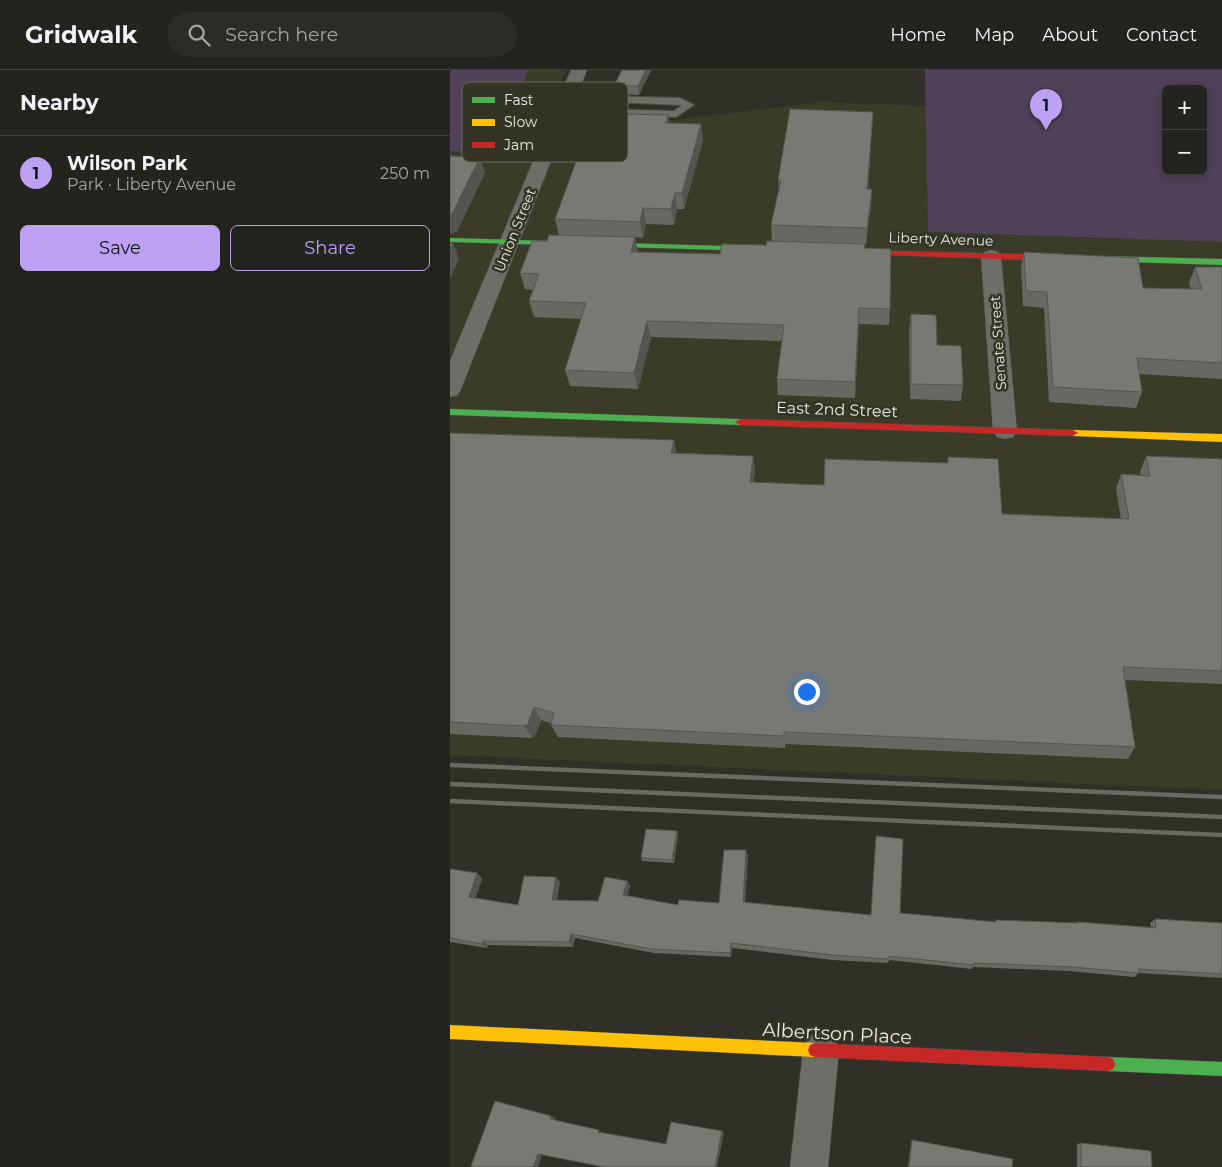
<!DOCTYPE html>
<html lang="en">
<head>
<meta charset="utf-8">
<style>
  body { margin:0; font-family:Montserrat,sans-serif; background:#2c2c27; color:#f1f3f6 }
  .controls { position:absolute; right:15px; top:15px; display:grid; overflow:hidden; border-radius:8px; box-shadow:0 2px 12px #0003 }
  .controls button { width:45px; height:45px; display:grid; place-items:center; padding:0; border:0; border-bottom:1px solid #41413c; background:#24241e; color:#f1f3f6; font:25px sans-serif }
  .you { position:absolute; left:356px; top:621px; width:18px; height:18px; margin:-12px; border:4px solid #fff; border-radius:50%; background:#1a73e8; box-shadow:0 0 0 8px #1a73e833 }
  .badge { display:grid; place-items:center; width:32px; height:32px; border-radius:50%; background:#bca0f2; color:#111; font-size:16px; font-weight:700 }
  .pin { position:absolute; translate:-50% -41px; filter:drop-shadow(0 1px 2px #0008) }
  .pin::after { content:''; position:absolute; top:26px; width:18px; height:15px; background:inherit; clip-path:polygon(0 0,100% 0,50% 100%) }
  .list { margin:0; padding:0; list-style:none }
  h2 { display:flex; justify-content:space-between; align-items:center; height:65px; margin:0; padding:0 20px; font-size:21px }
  h2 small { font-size:16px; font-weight:400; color:#a3a4a4 }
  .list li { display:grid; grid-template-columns:32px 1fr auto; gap:15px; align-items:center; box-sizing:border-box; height:75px; padding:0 20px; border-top:1px solid #41413c }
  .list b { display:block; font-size:19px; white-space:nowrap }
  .list p { margin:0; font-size:16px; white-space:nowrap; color:#a3a4a4 }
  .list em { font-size:16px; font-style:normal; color:#a3a4a4 }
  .actions { display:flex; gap:10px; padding:15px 20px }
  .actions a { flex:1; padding:11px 0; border:1px solid #bca0f2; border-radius:8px; text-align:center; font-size:18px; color:#bca0f2 }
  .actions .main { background:#bca0f2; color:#111 }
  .icon { flex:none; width:28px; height:28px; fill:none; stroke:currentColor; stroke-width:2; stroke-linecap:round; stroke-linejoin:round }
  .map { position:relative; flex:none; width:772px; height:1097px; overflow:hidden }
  header { display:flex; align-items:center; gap:30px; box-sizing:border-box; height:70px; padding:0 25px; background:#24241e; border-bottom:1px solid #41413c }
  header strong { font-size:24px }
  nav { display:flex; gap:28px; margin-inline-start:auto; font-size:18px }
  .search { width:350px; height:45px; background:#2c2c27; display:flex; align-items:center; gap:12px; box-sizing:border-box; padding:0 18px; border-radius:28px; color:#a3a4a4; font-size:19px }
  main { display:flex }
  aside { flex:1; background:#24241e }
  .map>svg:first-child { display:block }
</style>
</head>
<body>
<header>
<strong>Gridwalk</strong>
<div class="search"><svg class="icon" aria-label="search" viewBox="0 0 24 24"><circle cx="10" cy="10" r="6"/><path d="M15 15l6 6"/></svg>Search here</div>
<nav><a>Home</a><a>Map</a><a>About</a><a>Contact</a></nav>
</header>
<main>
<aside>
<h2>Nearby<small></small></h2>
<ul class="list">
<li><span class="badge">1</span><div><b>Wilson Park</b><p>Park · Liberty Avenue</p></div><em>250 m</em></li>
</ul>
<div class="actions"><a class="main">Save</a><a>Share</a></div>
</aside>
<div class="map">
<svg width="772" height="1097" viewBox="0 0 772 1097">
  <rect width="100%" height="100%" fill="#303028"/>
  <path fill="#3a3c28" d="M0,0h116l-18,46 124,4 150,-18 105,4 1,126 294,10v548l-772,-35z"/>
  <g fill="#4f4158" fill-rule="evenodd">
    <path d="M0,0h79l-35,75 -16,7 -28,-1z"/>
    <path d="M475,0h297v172l-294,-10zM716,19h37v82h-37z"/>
  </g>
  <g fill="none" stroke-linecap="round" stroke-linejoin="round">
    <g stroke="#4e4e47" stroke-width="2">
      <path id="lane" d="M118,25l112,3 14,7 -18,12 -117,-4v-4l4,-1 111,3 8,-6 -118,-5v-4z"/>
    </g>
    <g stroke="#4e4e47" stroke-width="1">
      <g id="street">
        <path d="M121,0h16l-126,319 -3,6 -8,2v-36z"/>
        <path d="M541,180l7,2 3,4 16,175 -4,6 -8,2 -8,-2 -4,-6 -12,-175 3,-4z"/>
        <path d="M371,962l13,5 5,13 -11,117h-38l13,-117 5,-13z"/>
      </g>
    </g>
    <g stroke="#4e4e47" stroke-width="1">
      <g id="fast">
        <path d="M0,168l308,9 4,2 -4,2 -308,-9z"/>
        <path d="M651,186l121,3v6l-124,-4v-4z"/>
        <path d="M0,339l290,10 5,3 -5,3 -290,-10z"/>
        <path d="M658,987l114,5v14l-114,-5 -5,-2 -2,-5 2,-5z"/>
      </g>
    </g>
    <g stroke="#4e4e47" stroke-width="1">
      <g id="slow">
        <path d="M623,360l149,4v8l-149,-6 -5,-3z"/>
        <path d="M0,955l365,18 5,2 2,5 -2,5 -5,2 -365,-18z"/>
      </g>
    </g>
    <g stroke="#4e4e47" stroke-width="1">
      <g id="jam">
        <path d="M401,180l210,5 4,3 -4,3 -207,-7h-3z"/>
        <path d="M290,349l333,11 5,3 -5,3 -333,-11 -5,-3z"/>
        <path d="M365,973l293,14 5,2 2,5 -2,5 -5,2 -293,-14 -5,-2 -2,-5 2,-5z"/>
      </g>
    </g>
    <use href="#lane" fill="#6e6e69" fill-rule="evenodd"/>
    <use href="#street" fill="#6e6e69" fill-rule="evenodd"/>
    <use href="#fast" fill="#4caf50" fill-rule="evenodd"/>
    <use href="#slow" fill="#ffc107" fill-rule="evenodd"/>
    <use href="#jam" fill="#c62828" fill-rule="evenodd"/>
    <g stroke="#696a64" stroke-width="4.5">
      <path d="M0,695l772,32"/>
      <path d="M0,714l772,33"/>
      <path d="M0,731l772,34"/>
    </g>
  </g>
  <g fill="#676862">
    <path d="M201,0l-12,25 -23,-1 -2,-8z"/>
    <path d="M176,32l2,12 40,1 1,8 32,1 2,16 -19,69h-7l-3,16 -28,-1 -3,14 -8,-1 3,15 82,2 46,-9 6,-4 -1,-16 8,-34 -1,-11 95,-68 -5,77h4l-1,16 -5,39h-1l-1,4 26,61 -1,16 -30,-1 -4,74 -77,-3 -1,-16 5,-38 -131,-4 -13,52 -68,-3 -5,-16 16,-51 -47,-2 -5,-16 5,-11 -9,-1 -5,-16 27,-32 12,-6 -4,-16 40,-106z"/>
    <path d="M574,182l119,36 48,1 -2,-6 6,-16h27v112l-83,-5 3,18 -6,16 -87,-6 -5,-94 -21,-2 -2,-38z"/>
    <path d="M461,244l26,31 26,40 -2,16 -51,-2 -1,-69z"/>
    <path d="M0,363l224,7 2,13 77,3 2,15 -2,11 71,3 123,-22 1,-6 54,57 119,5 -5,-30 5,-15 20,1 -1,-3 6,-16 76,3v225l-97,-4 10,67 -7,12 -343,-15v4l-227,-11 -7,-12v-2l-10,-3 -6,16 -3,2 -82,-4z"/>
    <path d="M227,761l1,3 -4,29 -32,-2 -1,-3z"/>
    <path d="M298,785l-3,47 126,13 29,-2 95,9v-2l82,3 1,-1 73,5 -1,-4 5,-4 67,4v55l-83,-5 -5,4 -65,-6 -96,-4 -1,2 -83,-9 -1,3 -55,-3 -101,-12 -1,9 -77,-4 -79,-15 -2,9 -85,-2 -1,3 -37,-6v-73l27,4 5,6 -7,19 43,7 38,-28 4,5 -3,18 41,1 29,-20 3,5 -3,10 51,9 41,-2z"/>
    <path d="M462,1070l100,27h-104l3,-25z"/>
    <path d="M631,1073l71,24h-75v-23z"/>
  </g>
  <g fill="#545550">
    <path d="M196,0h5l-12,25 -1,-9z"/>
    <path d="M176,32l3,15 -9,-3z"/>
    <path d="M423,42l-1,16 -5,77v-16z"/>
    <path d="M218,45l2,16 -4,-8z"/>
    <path d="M251,54l2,16 -19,69 -2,-16z"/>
    <path d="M30,87l5,16 -28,59 -7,2v-17z"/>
    <path d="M422,119l-1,16 -5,39 1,-16z"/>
    <path d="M225,123l2,16 -3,16 -3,-16z"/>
    <path d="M193,138l3,16 -3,14 -3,-16z"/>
    <path d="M185,167l3,16 -7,-1z"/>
    <path d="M3,173l6,16 -9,20v-30z"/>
    <path d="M409,238v16l-4,74v-16z"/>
    <path d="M197,251l4,16 -13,52 -4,-16z"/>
    <path d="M224,370l3,15 -6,-2z"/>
    <path d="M303,386l2,15 -4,26 -1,-15z"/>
    <path d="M84,637l7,13 -6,16 -3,2 -8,-12z"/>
    <path d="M227,761l1,3 -4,29 -2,-3z"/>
    <path d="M296,780l2,5 -4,52 -1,-5z"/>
    <path d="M27,803l5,6 -8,23 -5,-5z"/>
    <path d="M106,807l4,5 -4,23 -4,-5z"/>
    <path d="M177,811l3,5 -4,14 -3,-5z"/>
    <path d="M121,864l4,4 -2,9 -4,-5z"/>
    <path d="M33,871l5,4 -1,3 -5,-4z"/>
    <path d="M281,873l1,5 -1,9 -1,-4z"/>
    <path d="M101,1046l5,2 -2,3 -4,-2z"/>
    <path d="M272,1061l2,2 -7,34h-2z"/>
    <path d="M88,1084l4,2 -4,11h-5z"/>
  </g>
  <g fill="#787972" stroke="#545550">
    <path d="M172,0h24l-8,16h-24z"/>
    <path d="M152,31l24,1 -6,12 48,1 -2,8 35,1 -19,69h-7l-4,16 -28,-1 -3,14 -85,-3 39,-106h1z"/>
    <path d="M340,39l83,3 -6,77h5l-5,39 -96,-3 10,-45h-3z"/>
    <path d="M0,86l30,1 -29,59 -1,1z"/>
    <path d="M99,165l86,2 -4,15 89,2 2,-10 44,1 1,-4 98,3 -1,4 27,1 -1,60 -31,-1 -4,74 -78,-3 7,-54 -137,-4 -13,52 -69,-3 21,-67 -57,-2 10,-27 -19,-1 12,-32h15z"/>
    <path d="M0,173h3l-3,6z"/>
    <path d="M574,182l114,6 5,30 59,1 -7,-22h27v96l-85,-5 5,34 -89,-5 -6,-95 -21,-1z"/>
    <path d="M461,244l25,1 1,30 24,1 2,39 -52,-1z"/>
    <path d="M0,363l224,7 -3,13 82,3 -3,26 74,3 1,-26 123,4v-6l50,2 4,55 127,5 -8,-45 29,2 -4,-20 76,3v212l-99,-4 12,80 -351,-15v4l-233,-11 3,-12 -20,-6 -6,17 -4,2 -74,-4z"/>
    <path d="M196,759l31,2 -5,29 -31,-2z"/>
    <path d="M426,766l27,3 -3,74 96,9 -1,-2 83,3v-1l78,6 -1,-9 67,4v51l-83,-5v4l-66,-6 -99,-4v2l-85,-9v3l-56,-4 -102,-12 -1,10 -79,-4 -80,-15 -2,8 -86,-1 -1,3 -32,-6v-69l27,4 -8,24 49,8 6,-29 32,1 -4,23 46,1 7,-24 22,4 -4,14 55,10 1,-5 40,3 5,-53h22l-3,52 128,13z"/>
    <path d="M45,1031l56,15 -1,3 49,11 -1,2 68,12 5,-22 51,9 -7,36h-111l-66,-13 -5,13h-59l-3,-1z"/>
    <path d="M462,1070l101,19 -1,8h-103z"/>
    <path d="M631,1073l70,8 1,16h-71z"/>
  </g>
  <g text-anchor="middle" stroke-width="5" stroke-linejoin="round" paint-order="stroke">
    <g font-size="14" fill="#e9eae1" stroke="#333425">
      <text transform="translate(65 160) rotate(-68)" y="5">Union Street</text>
      <text transform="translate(491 169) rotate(2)" y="5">Liberty Avenue</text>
      <text transform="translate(548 273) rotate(-94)" y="5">Senate Street</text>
    </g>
    <g font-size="16" fill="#e9eae1" stroke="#333425">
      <text transform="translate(387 339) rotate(2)" y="6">East 2nd Street</text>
    </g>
    <g font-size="19" fill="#e9eae1" stroke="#333425">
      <text transform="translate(387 963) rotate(3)" y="7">Albertson Place</text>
    </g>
  </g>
  <rect x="12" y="12" width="166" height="80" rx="8" fill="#333425" stroke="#6a6b5d" stroke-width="1"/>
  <rect x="22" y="27" width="23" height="6" fill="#4caf50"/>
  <rect x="22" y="49" width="23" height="7" fill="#ffc107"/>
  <rect x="22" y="72" width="23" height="6" fill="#c62828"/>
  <g font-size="14" fill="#e9eae1">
    <text x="54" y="35">Fast</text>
    <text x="54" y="57">Slow</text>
    <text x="54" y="80">Jam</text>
  </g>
</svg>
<div class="controls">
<button>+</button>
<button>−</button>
</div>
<div class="you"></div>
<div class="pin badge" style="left:596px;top:60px">1</div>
</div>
</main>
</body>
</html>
